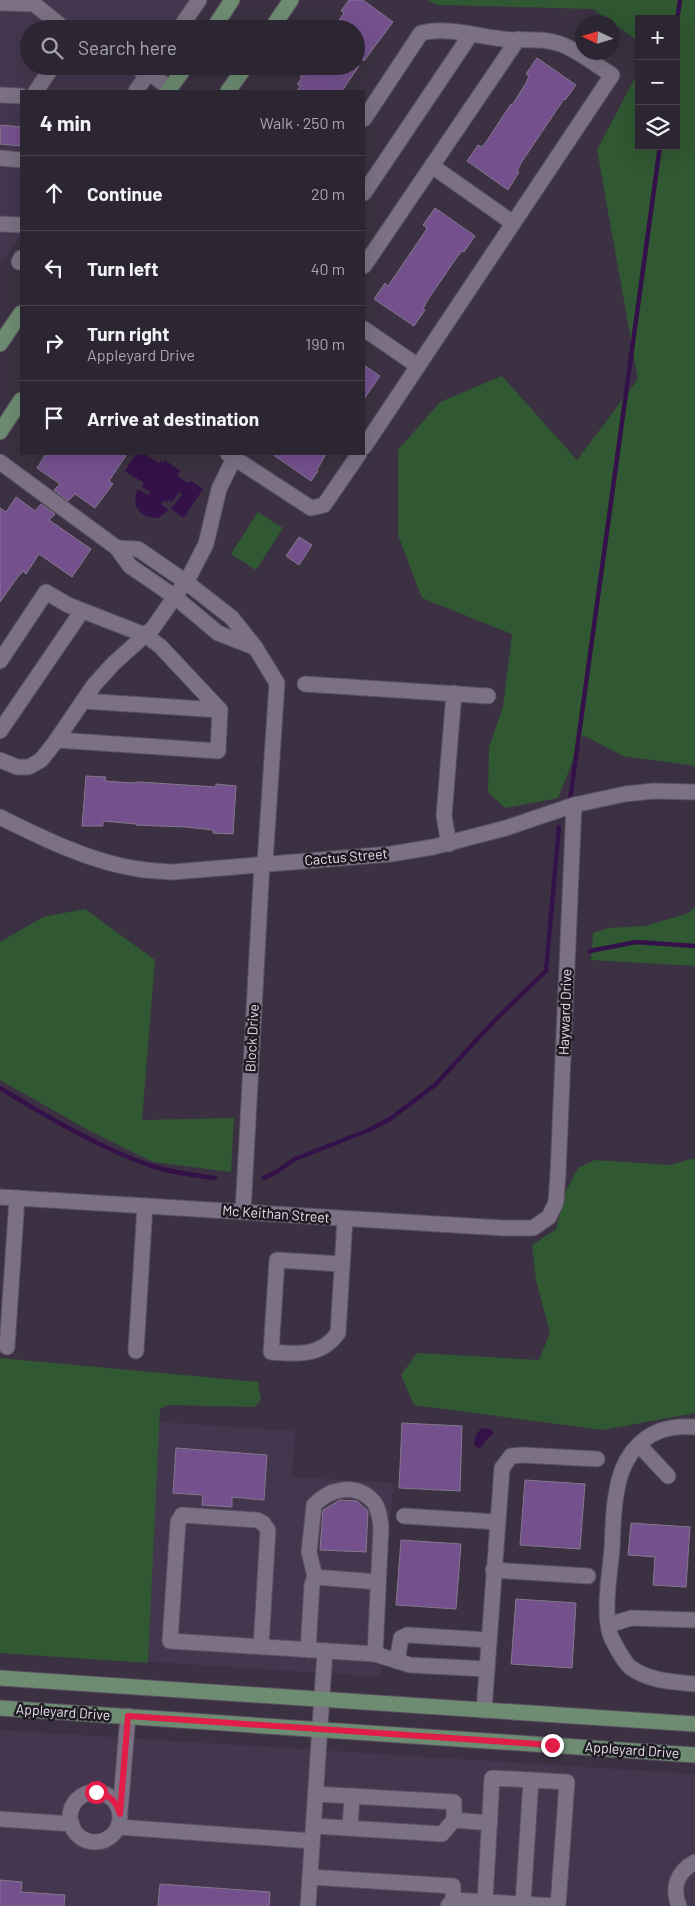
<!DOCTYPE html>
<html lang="en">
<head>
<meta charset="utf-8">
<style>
  body { margin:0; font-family:Barlow,sans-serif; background:#342d3a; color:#f1f3f6 }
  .controls { position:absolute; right:15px; top:15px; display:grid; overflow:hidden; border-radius:0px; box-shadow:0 5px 20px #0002 }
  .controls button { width:45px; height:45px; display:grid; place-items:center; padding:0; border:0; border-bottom:1px solid #48424d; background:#2c2532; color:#f1f3f6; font:25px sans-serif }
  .compass { position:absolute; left:575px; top:15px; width:45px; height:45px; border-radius:50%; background:#2c2532; box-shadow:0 5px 20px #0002; rotate:274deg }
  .stop { position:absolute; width:15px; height:15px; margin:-11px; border:4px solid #e11d48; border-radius:50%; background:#fff }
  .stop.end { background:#e11d48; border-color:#fff; box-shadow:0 1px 5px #0008 }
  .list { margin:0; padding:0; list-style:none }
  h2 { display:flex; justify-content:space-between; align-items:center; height:65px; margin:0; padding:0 20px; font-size:21px }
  h2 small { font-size:16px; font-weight:400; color:#a6a5ac }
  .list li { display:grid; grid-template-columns:32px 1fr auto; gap:15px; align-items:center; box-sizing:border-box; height:75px; padding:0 20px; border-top:1px solid #48424d }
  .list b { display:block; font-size:19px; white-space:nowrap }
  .list p { margin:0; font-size:16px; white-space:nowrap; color:#a6a5ac }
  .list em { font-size:16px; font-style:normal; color:#a6a5ac }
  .icon { flex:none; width:28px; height:28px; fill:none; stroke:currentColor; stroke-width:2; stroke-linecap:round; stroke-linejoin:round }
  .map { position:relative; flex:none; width:695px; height:1906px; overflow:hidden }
  .search { position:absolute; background:#2c2532; box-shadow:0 5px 20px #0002; left:20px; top:20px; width:345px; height:55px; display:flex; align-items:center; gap:12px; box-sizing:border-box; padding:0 18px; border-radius:28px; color:#a6a5ac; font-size:19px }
  .panel { position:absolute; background:#2c2532; box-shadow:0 5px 20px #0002; left:20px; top:90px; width:345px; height:365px; border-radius:0px }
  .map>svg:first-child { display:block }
</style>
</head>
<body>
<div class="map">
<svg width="695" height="1906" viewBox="0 0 695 1906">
  <rect width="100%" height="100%" fill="#3b3142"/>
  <g fill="#44364e">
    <path d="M0,0h204l-23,29h-152v37h123l-20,25h-111v145l-21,28z"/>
    <path d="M158,1422l137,9 -3,46 101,6 -13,194 -238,-16z"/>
    <path d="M0,1730l695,44v132h-695z"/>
  </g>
  <g fill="#305832">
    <path d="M428,0h267v766l-72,-10 -40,-21 -25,63 -53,10 -17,-16 1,-45 14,-40 9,-73 -90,-36 -24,-63v-85l42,-48 62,-26 75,84 61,-81 -41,-229 42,-80v76h37v-127h-37v23l-46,-33 -156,-4z"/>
    <path d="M258,512l25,16 -27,42 -25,-16z"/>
    <path d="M695,906v60l-104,-6 2,-27 15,-5 37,-2 44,-13z"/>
    <path d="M85,909l70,51 -13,160 92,-2 -3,54 -78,-10 -65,-32 -88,-50v-138l43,-25z"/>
    <path d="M695,1158v255l-92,17 -189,-25 -13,-30 16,-22 122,7 11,-27 -14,-53 -4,-35 24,-16 10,-38 12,-23 17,-8 75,5z"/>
    <path d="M0,1358l258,24 3,18 -7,7 -86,-2 -8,4 -12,254 -148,-10z"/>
  </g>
  <g fill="#341149">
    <path d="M136,454h8l15,9 2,-2 2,2 2,-3 15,11 -3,5 11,7 3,-2 12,8 -19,29 -13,-9 11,-15 -3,-2 -7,10 -4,-2 -2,2 -3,-1 -2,3 8,6 -11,8c-18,1 -28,-13 -20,-29l10,6 2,-3 -8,-5 2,-4 -19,-12z"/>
    <path d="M482,1428l9,1 3,4 -9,8 -3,6 -3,1 -4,-2c-2,-7 1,-13 7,-18z"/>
  </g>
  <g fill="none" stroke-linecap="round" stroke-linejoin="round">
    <g stroke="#341149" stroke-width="4.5">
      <path d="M676,29l4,-29"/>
      <path d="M570,800l90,-654"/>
      <path d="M590,951l46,-9 59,4"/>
      <path d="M0,1088c46,28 103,62 155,79 19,6 41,8 60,11"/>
      <path d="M264,1178l12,-6 19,-13 74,-29 21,-11 45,-34 61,-66 50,-48 13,-144"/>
    </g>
  </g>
  <g fill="#74518d" stroke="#83788c">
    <path d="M349,0h14l30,22 -29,39 -8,-6v-26h-23l11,-16 -3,-2z"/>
    <path d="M537,58l39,27 -11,15 -1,-1 -43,64 -4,8 2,1 -11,18 -41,-29 11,-16 4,2 4,-5 25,-38 1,1 14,-22 3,-7 -3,-2z"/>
    <path d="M308,66h51l-17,25h-45l3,-5 -3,-2 5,-6 -2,-1z"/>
    <path d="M1,125l20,2v19l-21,-2z"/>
    <path d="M435,208l40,28 -11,16 -2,-1 -5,6 -30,44 -4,8 2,1 -11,16 -40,-27 11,-16 3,3 15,-22 21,-31 3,-5 -4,-3z"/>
    <path d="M364,365l16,11 -16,23z"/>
    <path d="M46,454h81l-18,27 4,3 -18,24 -20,-14 -7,7 -14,-11 6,-6 -23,-16z"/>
    <path d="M272,454h54l-9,16 1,1 -7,10z"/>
    <path d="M16,497l19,14 6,-7 14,10 -6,6 42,29 -19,28 -33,-23 -13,20 -3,-3 -6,7 -17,24v-94l6,4z"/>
    <path d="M299,537l13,8 -13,20 -13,-9z"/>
    <path d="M86,776l20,1 -1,4 26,2 8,-1 77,5v-3l20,2 -3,48 -20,-1v-3l-28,-3 -49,-2v-1l-33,-3v5h-21z"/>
    <path d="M402,1423l60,3 -2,65 -61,-3z"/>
    <path d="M176,1448l91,7 -3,45 -32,-3v10l-30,-2 1,-10 -30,-2z"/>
    <path d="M525,1480l60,4 -5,65 -60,-4z"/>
    <path d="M340,1500l17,1 11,10 -2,41 -46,-2 3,-40z"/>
    <path d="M631,1523l59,4 -4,60 -33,-2 2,-28 -27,-2z"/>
    <path d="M401,1540l60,4 -5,65 -60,-4z"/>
    <path d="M516,1599l60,4 -4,65 -61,-4z"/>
    <path d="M0,1880l22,2 -1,10 44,3 -1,11h-64z"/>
    <path d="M160,1884l110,8 -1,14h-111z"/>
  </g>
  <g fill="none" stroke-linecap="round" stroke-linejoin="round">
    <g stroke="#59505f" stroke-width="17">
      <g id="minor">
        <path d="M0,3l34,1 31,25"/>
        <path d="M179,29l20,-29"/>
        <path d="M132,66l17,7 21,15"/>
        <path d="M36,91l17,-25"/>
        <path d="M136,91l17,-25"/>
        <path d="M0,95l21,1"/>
        <path d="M364,119l57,-86c30,-7 61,5 92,7 17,0 33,-2 50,5 17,7 33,20 49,30l-248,372"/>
        <path d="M0,158l21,2"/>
        <path d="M432,166l81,57"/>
        <path d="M364,193l107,-159"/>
        <path d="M0,224l21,1"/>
        <path d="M19,262l2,-4"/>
        <path d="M364,266l154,-227"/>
        <path d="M364,329l54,37"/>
        <path d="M228,454l83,54 13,-3 35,-51"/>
        <path d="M0,462l117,86 13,18 45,31 43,36 36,14"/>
        <path d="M117,548l21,1 48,33 46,36 23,29 22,36 -12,180"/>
        <path d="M0,661l46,-69 22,13 77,30 15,11 60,64 -2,41 -161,-11"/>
        <path d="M305,684l183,12"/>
        <path d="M83,701l137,9"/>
        <path d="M0,731l82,-120"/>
        <path d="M0,760l17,7h12l12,-7 12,-15 41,-60 20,-22 39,-35 37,-53 16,-31 13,-55 17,-35"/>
        <path d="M0,817c42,21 91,45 138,52 12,2 24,2 35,3l218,-18 42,-7 73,-19 68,-23 51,-11 28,-3 42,1"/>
        <path d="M449,844l-5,-28 10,-123"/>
        <path d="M0,1197l503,31h30l16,-11 7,-15 2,-29 16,-368"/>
        <path d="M243,1212l19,-349"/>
        <path d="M342,1264l-65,-4 -6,92c26,2 50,5 67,-19l7,-114"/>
        <path d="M7,1347l10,-149"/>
        <path d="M136,1351l9,-145"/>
        <path d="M695,1427c-27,-2 -46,4 -63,25 -9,12 -14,29 -16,43 -3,17 -3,35 -4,53 -2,26 -9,61 -2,86 3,8 14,28 20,33 18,14 43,15 65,17"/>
        <path d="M639,1445l29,31"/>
        <path d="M404,1516l93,6"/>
        <path d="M493,1570l95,6"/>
        <path d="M315,1577l63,5"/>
        <path d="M609,1625l22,-7 64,2"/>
        <path d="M261,1647l7,-117 -5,-7 -6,-3 -75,-5 -4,7 -8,119 205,13 35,11 77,4"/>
        <path d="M308,1650l4,-66 3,-7 -6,-25 5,-47c15,-16 41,-23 59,-4 6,7 7,18 8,26l-6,127"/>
        <path d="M397,1661l4,-23 6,-3 82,5"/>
        <path d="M484,1710l18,-242 9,-12 12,-1 74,4"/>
        <circle cx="95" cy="1817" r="25"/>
        <path d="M120,1812l8,-96"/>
        <path d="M0,1819l72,5"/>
        <path d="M454,1820l36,3"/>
        <path d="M314,1826l128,8 12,-14v-18l-138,-8"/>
        <path d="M118,1827l194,14"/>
        <path d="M350,1828l2,-32"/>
        <path d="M310,1877l143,9v14l-5,6"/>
        <path d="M453,1900l105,6 9,-124 -75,-4 -7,123"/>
        <path d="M523,1903l8,-123"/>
        <path d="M308,1906l17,-255"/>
        <path d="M679,1906c-8,-19 -1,-35 16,-44"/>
      </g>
    </g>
    <g stroke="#59505f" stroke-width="17">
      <g id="major">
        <path d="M213,29l19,-29"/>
        <path d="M271,29l20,-29"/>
        <path d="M168,91l18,-25"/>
        <path d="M228,91l18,-25"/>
        <path d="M0,344l21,-31"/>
        <path d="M0,432l21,-32"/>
        <path d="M0,1678l695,46"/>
        <path d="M0,1708l695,47"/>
      </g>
    </g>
    <use href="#minor" stroke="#7b7084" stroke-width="15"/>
    <use href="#major" stroke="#6d8c72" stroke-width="15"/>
  </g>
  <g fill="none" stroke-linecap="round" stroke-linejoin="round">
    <path stroke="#e11d48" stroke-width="6" d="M96,1792c14,3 20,9 24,22l8,-98 424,29"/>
  </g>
  <g text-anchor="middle" stroke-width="5" stroke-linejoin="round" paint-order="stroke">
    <g font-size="14" fill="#e5dfea" stroke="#1f1b23">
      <text transform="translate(346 857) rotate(-5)" y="5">Cactus Street</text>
      <text transform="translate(565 1012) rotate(-88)" y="5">Hayward Drive</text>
      <text transform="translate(252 1038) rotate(-87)" y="5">Block Drive</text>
      <text transform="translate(276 1214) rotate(4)" y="5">Mc Keithan Street</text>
      <text transform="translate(63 1712) rotate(4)" y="5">Appleyard Drive</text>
      <text transform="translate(632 1750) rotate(4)" y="5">Appleyard Drive</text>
    </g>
  </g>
</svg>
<div class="controls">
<button>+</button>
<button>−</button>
<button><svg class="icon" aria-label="layers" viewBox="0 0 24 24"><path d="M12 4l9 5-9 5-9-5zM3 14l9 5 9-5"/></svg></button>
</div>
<svg class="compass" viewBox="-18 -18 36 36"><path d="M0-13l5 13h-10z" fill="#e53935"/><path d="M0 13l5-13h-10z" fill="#a6a5ac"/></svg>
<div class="stop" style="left:96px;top:1792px"></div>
<div class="stop end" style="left:552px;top:1745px"></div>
<div class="search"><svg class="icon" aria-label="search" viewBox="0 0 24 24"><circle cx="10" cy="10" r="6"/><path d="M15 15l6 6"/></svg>Search here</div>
<section class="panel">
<h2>4 min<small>Walk · 250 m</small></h2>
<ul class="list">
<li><svg class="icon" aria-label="ahead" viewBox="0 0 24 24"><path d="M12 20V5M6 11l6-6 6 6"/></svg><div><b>Continue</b></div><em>20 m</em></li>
<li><svg class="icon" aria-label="left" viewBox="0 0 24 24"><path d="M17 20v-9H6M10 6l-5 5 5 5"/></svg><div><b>Turn left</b></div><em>40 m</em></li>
<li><svg class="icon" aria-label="right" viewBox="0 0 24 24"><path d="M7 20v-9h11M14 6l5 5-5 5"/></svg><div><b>Turn right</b><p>Appleyard Drive</p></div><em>190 m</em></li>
<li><svg class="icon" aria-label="arrive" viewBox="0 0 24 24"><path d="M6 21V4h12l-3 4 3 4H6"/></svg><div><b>Arrive at destination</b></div></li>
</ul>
</section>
</div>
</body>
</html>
